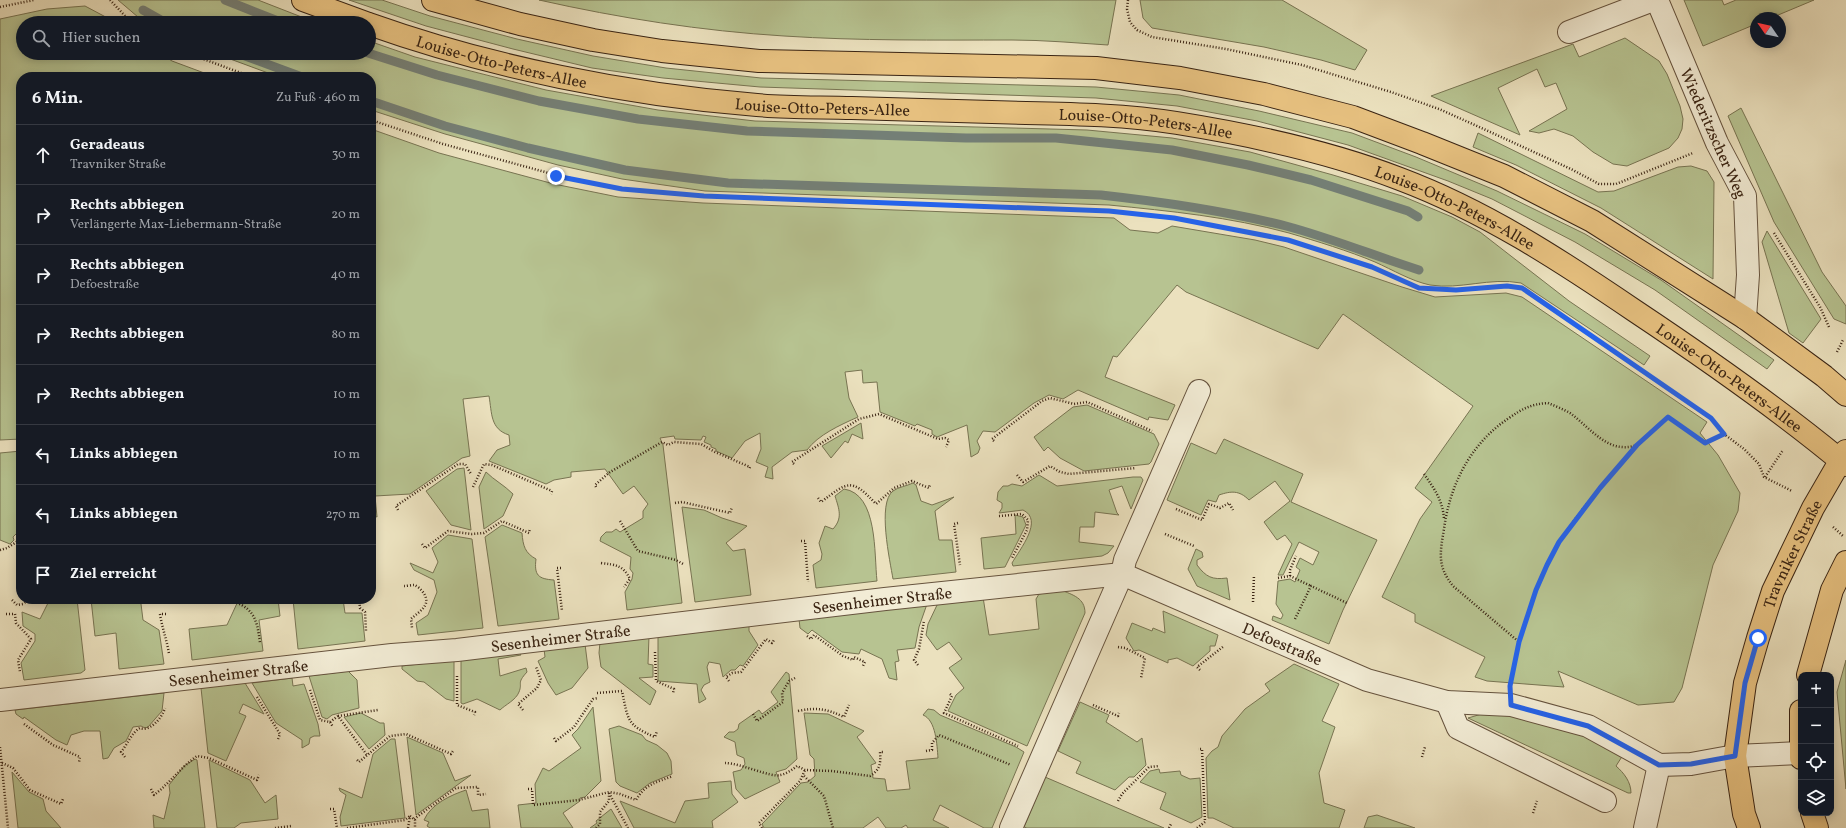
<!DOCTYPE html>
<html lang="de">
<head>
<meta charset="utf-8">
<style>
  body { margin:0; font-family:Vollkorn,serif; background:#242831; color:#f1f3f6 }
  .controls { position:absolute; right:12px; bottom:12px; display:grid; overflow:hidden; border-radius:8px; box-shadow:0 2px 10px #0003 }
  .controls button { width:36px; height:36px; display:grid; place-items:center; padding:0; border:0; border-bottom:1px solid #363941; background:#171b24; color:#f1f3f6; font:20px sans-serif }
  .compass { position:absolute; left:1750px; top:12px; width:36px; height:36px; border-radius:50%; background:#171b24; box-shadow:0 2px 10px #0003; rotate:304deg }
  .stop { position:absolute; width:12px; height:12px; margin:-9px; border:3px solid #2563eb; border-radius:50%; background:#fff }
  .stop.end { background:#2563eb; border-color:#fff; box-shadow:0 1px 4px #0008 }
  .list { margin:0; padding:0; list-style:none }
  h2 { display:flex; justify-content:space-between; align-items:center; height:52px; margin:0; padding:0 16px; font-size:17px }
  h2 small { font-size:13px; font-weight:400; color:#9ea1a6 }
  .list li { display:grid; grid-template-columns:26px 1fr auto; gap:12px; align-items:center; box-sizing:border-box; height:60px; padding:0 16px; border-top:1px solid #363941 }
  .list b { display:block; font-size:15px; white-space:nowrap }
  .list p { margin:0; font-size:13px; white-space:nowrap; color:#9ea1a6 }
  .list em { font-size:13px; font-style:normal; color:#9ea1a6 }
  .icon { flex:none; width:22px; height:22px; fill:none; stroke:currentColor; stroke-width:2; stroke-linecap:round; stroke-linejoin:round }
  .map { position:relative; flex:none; width:1846px; height:828px; overflow:hidden }
  .search { position:absolute; background:#171b24; box-shadow:0 2px 10px #0003; left:16px; top:16px; width:360px; height:44px; display:flex; align-items:center; gap:10px; box-sizing:border-box; padding:0 14px; border-radius:22px; color:#9ea1a6; font-size:15px }
  .panel { position:absolute; background:#171b24; box-shadow:0 2px 10px #0003; left:16px; top:72px; width:360px; height:532px; border-radius:16px }
  .map>svg:first-child { display:block }
</style>
</head>
<body>
<div class="map">
<svg width="1846" height="828" viewBox="0 0 1846 828">
  <rect width="100%" height="100%" fill="#ebe1be"/>
  <filter id="stains"><feTurbulence type="fractalNoise" baseFrequency=".005" numOctaves="4"/><feColorMatrix values="0 0 0 0 .2 0 0 0 0 .09 0 0 0 0 .02 0 0 0 .5 -.17"/></filter>
  <radialGradient id="worn" r=".72"><stop offset=".6" stop-color="#630" stop-opacity="0"/><stop offset="1" stop-color="#630" stop-opacity=".3"/></radialGradient>
  <g fill="#b7c391" stroke="#787452">
    <path d="M118,0h140l59,23h-172z"/>
    <path d="M349,0h33l48,16 87,23 76,17 73,12 95,10 335,9 83,8 80,16 93,22 64,24 81,34 88,43 76,46 113,80 -7,9 -112,-79 -80,-48 -83,-43 -44,-18 -100,-36 -91,-24 -80,-15 -81,-8 -336,-11 -97,-9 -71,-10 -79,-19 -87,-23z"/>
    <path d="M539,0h577l-8,45c-32,-2 -64,-5 -96,-5 -76,0 -152,1 -228,-4 -82,-5 -165,-18 -245,-36z"/>
    <path d="M1140,0h142l85,50 -12,20 -34,-10 -57,-13 -112,-19 -9,-10z"/>
    <path d="M1684,0h38l2,5 12,-5h78l-43,18h-15v6l-53,22z"/>
    <path d="M85,6l32,17h-94v30h137l12,8 43,16h-194v362l-21,1v-421l47,-10z"/>
    <path d="M1625,38l34,23 8,13 13,32 3,13 -1,10 -4,9 -9,10 -42,18 -14,-2 -20,-12 -20,-16 -19,-7 -15,4 -10,-2 38,-22 -11,-26 -11,4 -8,-18 -39,19 22,47 -89,-39 142,-52 6,13z"/>
    <path d="M369,41l46,16 131,33 112,20 97,11 332,9 85,8 78,14 83,23 69,21 50,21 28,15 89,69 81,55 -6,9 -123,-82c-31,-6 -61,7 -91,2 -19,-4 -37,-15 -55,-23 -26,-11 -59,-21 -86,-29 -59,-16 -119,-22 -180,-28l-404,-14 -83,-12 -64,-14 -113,-31 -74,-24v-33h-92l-65,-24h155z"/>
    <path d="M1741,108l81,164 24,34v18l-12,-5 -60,-97 -46,-106z"/>
    <path d="M371,129l68,24 115,31 64,13 85,6 411,15 16,12 28,3 14,-7 83,14 29,7 118,40 33,10 71,-4 16,4 185,125 -7,11 18,22 22,38 -2,18 -25,54 -31,123 -8,14 -36,3 -80,-34 6,16 -77,-6 -12,-4 10,-20 -70,-35v-8l-33,-17 38,-78 12,-17 -17,-14 58,-82 -130,-92 -25,35 -132,-57 -9,-7 -60,72 -4,-1 -8,21 70,28 -7,15 -19,-3 -1,3 -70,-30 -15,9 -14,-4 -15,8 -39,29 -12,-1 -6,10 3,7 -2,5 -7,4 -4,-32 -30,12 -5,-3v-4l-15,-6 -2,2 -35,-14 -3,-30 -14,1 -1,-13 -17,2 4,26 9,19c-18,8 -40,18 -51,33l-15,2 -20,15 1,12 -8,-2 3,-10 -12,-5 5,-13 -1,-16 -15,8 -13,17 -16,-7v-2l-5,-2v-2l-7,-3 2,-5 -3,-1 -2,4 -26,-1 -1,-3 -14,2 3,7 19,158 -55,7 -2,-18 7,-13 1,-6 -3,-4 1,-12 -31,-16 1,-4 5,-5h6l4,-3 4,3 23,-14v-7l5,-7 -14,-18 -11,8 -18,-25 -34,3v5l-17,3 -8,4 -57,-23 8,-11 13,-5 -1,-10c-19,-6 -17,-22 -20,-39l-26,3 7,57 -8,2 -52,36 -35,2 2,21 -6,-2z"/>
    <path d="M1478,133l120,59 16,-1 64,-24 13,-1 16,5 7,11 -1,97 -112,-71 -85,-43 -43,-18z"/>
    <path d="M1767,231l54,88 -18,24 -14,-10 -27,-91z"/>
    <path d="M1087,405l67,29 5,10 -8,18 -2,2 -65,7 -24,-13 -12,-11 -4,4 -10,-14 39,-30z"/>
    <path d="M861,423l2,16 -11,-5 -4,9 -3,-2 -14,17 -9,-12z"/>
    <path d="M1224,439l79,35 -12,28 86,38 -34,70 -14,34 -57,-24 1,-4 8,3 2,-4 -7,-11 2,-23 12,-2 5,3 5,-12 -4,-3 4,-9 13,7 6,-13 -20,-10 -16,33h-5l14,-31 -7,-9 -8,5 -13,-18 26,-21 -15,-20 -26,19c-10,-10 -18,-9 -30,-5l-3,7 -8,-2 -7,15 -34,-15 24,-57 25,11z"/>
    <path d="M21,451v78l-8,8 1,3 -4,4 -10,-4v-87z"/>
    <path d="M464,468l1,8 6,54 -20,-5 -25,-34 31,-22z"/>
    <path d="M486,472c8,8 18,13 27,22l-10,22 -19,13 -5,-42z"/>
    <path d="M1039,475l18,11 76,-9h8l2,3 -12,29 -9,-23 -13,4 8,23 2,2 -24,-3 -1,15h-14l-1,15 35,4 -6,7 -6,3 -89,10 -1,-3c8,-14 32,-43 11,-53l-24,3 3,-5v-5l-5,-3 1,-8 5,-6h5l4,-2 10,2z"/>
    <path d="M913,483l3,2 5,16 11,4 22,-8 -19,14 4,29h13l4,32 -63,7c-3,-18 -16,-76 0,-88 5,-4 14,-5 20,-8z"/>
    <path d="M844,489c34,5 30,65 33,92l-61,7 -3,-23 8,-5 1,-6 -3,-11 6,-17 8,3c10,-11 6,-20 2,-33z"/>
    <path d="M682,507l22,3 18,8 25,8 -21,17 7,8 12,-2 6,46 -56,7z"/>
    <path d="M1015,515l8,2 3,8 -21,42 -21,2 -3,-31 35,-4z"/>
    <path d="M502,525l20,8c1,13 3,20 14,26 -2,16 2,20 18,21l5,39 -61,7 -13,-89z"/>
    <path d="M448,535l24,4 11,89 -65,7 -2,-12 12,-8 9,-23 -3,-12 -20,-10 -4,-7 23,10 5,-11 -6,-14z"/>
    <path d="M1196,549l6,3 1,5 -6,3v5c9,12 15,15 30,13l3,22 -33,-14 -9,-17z"/>
    <path d="M1061,590c12,5 24,8 24,23l-58,133 -79,-35 8,-16 8,-7 -15,-20 13,-9 -13,-17 -12,8 -11,-15 2,-11 10,-21 45,-6 6,38 50,-6 -3,-30 3,-5z"/>
    <path d="M47,599h30l8,71 -4,3 -57,7 -3,-17 14,-22v-7l-12,-8 -1,-14 18,7 8,-16z"/>
    <path d="M91,599h48l4,3 -2,2 2,16 16,10 5,34 -45,5 -3,-36 -21,3z"/>
    <path d="M239,599h39l2,17 -21,4 4,31 -71,9 -3,-31 38,-4z"/>
    <path d="M293,599h50l2,14h17l3,28 -67,8z"/>
    <path d="M927,604l-8,23 -4,21 -18,2 2,11 -4,1 2,18 -8,-2 -7,-19 -21,-10 -2,5 -17,-2 -30,-22 -4,4 -8,-6 -1,-9z"/>
    <path d="M1163,611l55,24 -3,11h-5v5l-17,15 -16,-8 -9,2v3l-29,-13 -5,1 -8,-13 6,-15 20,8 1,-3 12,5z"/>
    <path d="M749,626v5l9,14 -15,21 -3,-1 -5,5h-4l-8,7 -3,-13 -11,-2 -2,5 3,15 -6,3 -3,5 5,9 -7,4 -2,-19 -39,-3v-46z"/>
    <path d="M649,636l-1,28 5,1v12l-14,1 17,13 -6,14 -49,-38 -2,-14 1,-11z"/>
    <path d="M585,644l3,24 -16,20 -16,7 -8,-12 -10,-22 7,-4 -1,-8z"/>
    <path d="M519,652l2,3 -23,4 2,17 26,-8 1,4c-11,12 -4,10 -8,20 -3,8 -14,13 -19,18l-23,-11 -14,5 -2,-1v-44z"/>
    <path d="M454,660v41l-8,-2 -22,-17 -7,-1 -15,-12v-3z"/>
    <path d="M1846,660v129l-9,-97z"/>
    <path d="M1294,664l45,20 -17,37 13,6 -16,46 5,30 21,7 -6,18h-105l-21,-10h-5l-2,-60 6,-7 6,-4 4,-11 23,-27 25,-18 -5,-7z"/>
    <path d="M348,671l9,9 2,28 -27,7 -5,4 -5,-2 -13,-41z"/>
    <path d="M786,672l3,2 8,85 -11,10 -10,3 4,10 -35,17 -9,-10 -3,-17 8,-2 4,-6 -1,-6 -7,-3 -2,-13 -11,-5 5,-5h5l4,-3 1,-5 20,-14 3,4 16,-12 -7,-10z"/>
    <path d="M292,678l1,8 11,-2 14,40 2,12h-6l-4,2 -1,6 -7,4v-8l-26,-17 -24,-40z"/>
    <path d="M245,683l19,31 -21,-10 -4,9 7,3 -20,45 -18,-8 -7,-65z"/>
    <path d="M164,693l-2,18 -14,16 -3,1 -4,-2 -8,1 -7,14 -12,7 -6,10 -5,1 -3,-28h-16l-13,4 -4,10 -11,-5 -32,-23 -1,2 -7,-5 -1,-4z"/>
    <path d="M1080,702l29,13 -3,7 31,20 5,-4 4,27 -12,12h-5l-14,13 -39,-17 5,-11 -23,-11z"/>
    <path d="M593,707l8,74 -16,16 -5,1v3l-17,12 10,15h-52l-3,-23 18,-2 -1,-19 8,-16 6,3 32,-23 -9,-13 6,-6z"/>
    <path d="M928,709l6,1 6,5 76,32 8,5 -32,76h-8l-44,-23 -7,15 16,8h-41l-2,-3 -5,3h-15l-8,-11 -15,11h-99l-2,-4 39,-41 7,-1 7,-6 -1,-17 -4,-4 -6,-42 24,1 36,17 -7,6 19,26 -5,2 2,13 12,1 2,12 23,-2 -4,-28 32,-3c-1,-13 -2,-38 -15,-43z"/>
    <path d="M361,713l19,10h4l1,12 -16,14 -25,-32z"/>
    <path d="M1485,713l40,3 66,22 32,17 -7,11c8,7 15,16 15,27h-3l-160,-75z"/>
    <path d="M619,726l23,9 4,5 11,5 10,8 4,8 1,13 -22,9 -13,10 -17,-7 -4,-4 -7,-53z"/>
    <path d="M407,737l36,16 12,28 16,-6 -55,40z"/>
    <path d="M391,739h4l10,79 -64,8 -1,-9 6,-22 -6,-4 -1,-3 23,10 11,-44z"/>
    <path d="M195,759l2,1 8,68h-51l-1,-13 11,4 6,-26 -1,-8 15,-19z"/>
    <path d="M209,760l41,20 15,23 11,-8 2,24 -37,4 -7,5h-17z"/>
    <path d="M1159,769l1,4 20,-2 1,4 9,4 10,-1 2,39 -11,6 -31,-14 6,-16 -26,-11 10,-11z"/>
    <path d="M12,772l17,20 14,7 3,12 15,17h-43z"/>
    <path d="M1045,777l119,51h-137l-3,-1z"/>
    <path d="M731,781l1,13 6,8 -26,19 1,7h-79l-14,-27 55,22 10,-22 24,-3 -1,-15z"/>
    <path d="M466,790l6,21 16,-2 2,19h-60l-3,-2 2,-4 -5,-2c7,-16 27,-25 42,-30z"/>
    <path d="M611,809l11,19h-32l7,-5 -1,-2z"/>
    <path d="M1377,815l38,13h-51l4,-11z"/>
  </g>
  <g fill="none" stroke-linecap="round" stroke-linejoin="round">
    <g stroke="#747f76" stroke-width="9">
      <path d="M225,0l58,23"/>
      <path d="M143,10l23,13"/>
      <path d="M237,53l65,24"/>
      <path d="M368,53l69,22 102,26 99,18 109,12 219,7h90l116,12 76,15 63,15 97,31 10,6"/>
      <path d="M371,101l74,25 83,22 97,22 103,13 373,12c63,7 125,16 185,31 45,12 89,30 133,44"/>
    </g>
    <g stroke="#66533e" stroke-width="24">
      <g id="minor">
        <path d="M1657,0l60,143 28,53 3,79 -3,43"/>
        <path d="M1569,32l84,-32"/>
        <path id="s1" d="M0,700l392,-45 65,-5 428,-51 237,-25 245,106 80,22 64,3 77,21 71,39"/>
        <path d="M1447,702l11,26 147,73"/>
        <path d="M1659,765l32,-1 44,-8 65,-3"/>
        <path d="M1011,828l111,-254 3,-14 74,-169"/>
        <path d="M1645,828l14,-63"/>
      </g>
    </g>
    <g stroke="#3a2413" stroke-width="24">
      <g id="major">
        <path d="M303,0l63,23"/>
        <path d="M433,0l87,24 73,16 69,11 97,10 337,7 84,10 84,16 89,23 69,26 82,33 88,45 153,97 79,58 22,19"/>
        <path id="s2" d="M369,24c121,43 259,71 388,81 31,3 63,2 95,3 58,2 116,3 174,5 51,1 101,2 151,10 75,12 151,28 223,56 85,32 160,81 235,132 72,48 144,98 211,154"/>
        <path d="M1808,675l24,-85 14,-28"/>
        <path d="M1801,711v47"/>
        <path d="M1812,813l5,15"/>
        <path id="s3" d="M1749,828l-5,-14 -9,-58 10,-73 13,-45 15,-47 40,-83 33,-57"/>
      </g>
    </g>
    <g stroke="#3a2413" stroke-width="2.5" stroke-dasharray="1 2" stroke-linecap="butt">
      <path d="M110,0l17,18 8,5"/>
      <path d="M1128,0l-1,9 3,13 7,8 15,7 74,12 76,16 89,27 48,17 47,21 85,39 28,15h17l77,-31"/>
      <path d="M0,7l34,-7"/>
      <path d="M187,53l65,24"/>
      <path d="M371,120l72,24 113,31 66,14 82,7 405,15 65,7 114,22 84,27 47,21 37,2 51,-4 15,2 189,130 13,16 20,15 15,15 5,13 28,14"/>
      <path d="M1774,233l46,74 9,20"/>
      <path d="M1837,352l6,-12"/>
      <path d="M1548,403c7,3 15,6 22,10 21,15 38,42 67,32 -26,30 -57,64 -78,98 -19,30 -30,65 -40,99l-66,-56c-16,-20 -13,-33 -9,-57 6,-45 27,-86 65,-111 13,-9 22,-14 39,-15z"/>
      <path d="M994,441l-2,-2 50,-38 8,-3 24,6 13,-2 65,29"/>
      <path d="M1637,445l31,-28 37,26 19,-9"/>
      <path d="M794,464l-2,-2 67,-43 20,-5 59,25 7,-1 4,2 -3,7"/>
      <path d="M1424,474c10,14 19,27 20,45"/>
      <path d="M1017,475l6,7 27,-16 10,6 9,2 67,-6"/>
      <path d="M1765,477l18,-27"/>
      <path d="M473,487l11,-23 8,1 60,26 -1,3"/>
      <path d="M596,487l-1,-2 15,-13 52,-30 6,3 6,-3 27,2 14,8 35,15 -1,3"/>
      <path d="M818,498l3,4c27,-20 30,-25 55,2l18,-16 18,-7 17,7 1,-3"/>
      <path d="M675,503l7,-1 48,11 2,-6"/>
      <path d="M1176,509l26,11 7,-16 11,4 9,-5 4,7"/>
      <path d="M398,510l-2,-4 62,-42h7l6,10"/>
      <path d="M999,516l23,-2 6,6 -1,10 -15,28"/>
      <path d="M620,521l18,30 38,9 7,4"/>
      <path d="M958,523l-4,1 6,41"/>
      <path d="M1833,527l10,9"/>
      <path d="M1165,534l29,12"/>
      <path d="M801,541h4l3,41"/>
      <path d="M422,544l3,4 23,-17 24,3 12,-1 18,-12 27,12 1,-4"/>
      <path d="M0,550l7,-2 14,-9"/>
      <path d="M601,563c15,2 22,2 29,16l-6,8"/>
      <path d="M561,568h-4l5,43"/>
      <path d="M1290,576v-6l6,-14"/>
      <path d="M1278,578l12,-2 21,10"/>
      <path d="M404,586c3,0 8,-1 10,-1 6,2 14,11 12,18 -2,7 -10,11 -15,16l1,9"/>
      <path d="M225,599c28,7 32,18 35,44"/>
      <path d="M359,599l1,9 5,4 1,19"/>
      <path d="M12,600l5,5 6,-1 6,-5"/>
      <path d="M1253,602l1,-27"/>
      <path d="M6,614h9l1,9 15,16 -13,21 2,12"/>
      <path d="M166,614h-6c2,14 7,26 9,40"/>
      <path d="M1295,619l16,-33 36,17"/>
      <path d="M807,636l4,3 3,-4 29,21 10,4 1,-3 11,5 -2,4"/>
      <path d="M1118,647l7,1 20,10 -4,20"/>
      <path d="M655,652l1,29 18,8 -1,4"/>
      <path d="M918,665l-4,-5 5,-11 5,-28"/>
      <path d="M1200,670l-3,-3 27,-21"/>
      <path d="M457,676v29l18,7 -1,3"/>
      <path d="M1512,679l7,-37"/>
      <path d="M729,681l-3,-4 6,-4 9,-1 25,-33 6,4 2,-3"/>
      <path d="M310,690l10,30 10,2 3,5"/>
      <path d="M597,693l25,-2c6,28 4,34 33,46l2,-6"/>
      <path d="M950,694l2,2 -8,17 74,33"/>
      <path d="M257,697l23,37 -2,5"/>
      <path d="M1093,705l25,11 1,-3"/>
      <path d="M523,710l-5,-6 19,-16 4,-8 -5,-13"/>
      <path d="M798,711c19,-4 29,-2 46,6l5,-12"/>
      <path d="M753,714l4,7 26,-19 -1,-9 7,-12 6,-3"/>
      <path d="M338,716l40,-6"/>
      <path d="M330,722l8,-6 29,39"/>
      <path d="M24,724l29,21 27,12 -1,5"/>
      <path d="M554,738l2,3 18,-14 19,-28 5,-1"/>
      <path d="M0,747l8,81"/>
      <path d="M926,751l6,-1v-7l7,-8 72,30"/>
      <path d="M125,757l-4,-5c6,-7 11,-20 19,-24 10,4 22,-10 25,-20"/>
      <path d="M1422,757l3,-10"/>
      <path d="M357,760l2,2 31,-26 16,-2 45,20 2,-3"/>
      <path d="M2,763l11,5 17,22 31,14 2,-5"/>
      <path d="M725,763c15,0 47,15 55,12 6,-1 12,-5 17,-9l8,4 27,1 38,5c10,-6 11,-13 10,-24h4"/>
      <path d="M804,776l20,20 9,32"/>
      <path d="M151,789l3,6c16,-12 27,-28 43,-39l12,2 48,22 2,-5"/>
      <path d="M528,789h4l1,16 46,-5 30,-8 11,2 16,6c9,-16 21,-18 37,-24"/>
      <path d="M609,793l19,35"/>
      <path d="M1118,801l4,-7 27,-27 10,-1"/>
      <path d="M330,809h4l3,19"/>
      <path d="M1533,813l4,-12"/>
      <path d="M410,816l5,4v8"/>
      <path d="M414,819l42,-31 22,-1v8l8,-1"/>
      <path d="M275,828l16,-2"/>
      <path d="M347,828l58,-8 5,-4"/>
      <path d="M408,828l2,-12"/>
      <path d="M596,828l4,-4v-12l9,-11v-8"/>
      <path d="M762,828l-3,-5 41,-42 5,-11"/>
      <path d="M1169,828l2,-4"/>
      <path d="M1197,828l8,-6 -3,-73h-4"/>
    </g>
    <use href="#minor" stroke="#f2ecd5" stroke-width="22"/>
    <use href="#major" stroke="#e6c07f" stroke-width="22"/>
  </g>
  <g fill="none" stroke-linecap="round" stroke-linejoin="round">
    <path stroke="#2563eb" stroke-width="5" d="M556,176l66,13 82,7 405,15 65,7 114,22 84,27 47,21 37,2 51,-4 15,2 189,130 13,16 -19,9 -37,-26 -31,28 -37,43 -41,54 -12,23 -11,25 -17,52 -9,44 1,19 77,21 71,39 32,-1 44,-8 10,-73 13,-45"/>
  </g>
  <g text-anchor="middle" stroke-width="3.5" stroke-linejoin="round" paint-order="stroke">
    <g font-size="16" fill="#3a2413" stroke="#f2ecd5">
      <text dy="6" stroke="none"><textPath href="#s2" startOffset="138">Louise-Otto-Peters-Allee</textPath></text>
      <text dy="6" stroke="none"><textPath href="#s2" startOffset="463">Louise-Otto-Peters-Allee</textPath></text>
      <text dy="6" stroke="none"><textPath href="#s2" startOffset="787">Louise-Otto-Peters-Allee</textPath></text>
      <text transform="translate(1714 133) rotate(66)" y="6">Wiederitzscher Weg</text>
      <text dy="6" stroke="none"><textPath href="#s2" startOffset="1110">Louise-Otto-Peters-Allee</textPath></text>
      <text dy="6" stroke="none"><textPath href="#s2" startOffset="1434">Louise-Otto-Peters-Allee</textPath></text>
      <text dy="6" stroke="none"><textPath href="#s3" startOffset="285">Travniker Straße</textPath></text>
      <text dy="6" stroke="none"><textPath href="#s1" startOffset="888">Sesenheimer Straße</textPath></text>
      <text dy="6" stroke="none"><textPath href="#s1" startOffset="564">Sesenheimer Straße</textPath></text>
      <text dy="6" stroke="none"><textPath href="#s1" startOffset="1304">Defoestraße</textPath></text>
      <text dy="6" stroke="none"><textPath href="#s1" startOffset="240">Sesenheimer Straße</textPath></text>
    </g>
  </g>
  <rect width="100%" height="100%" filter="url(#stains)"/>
  <rect width="100%" height="100%" fill="url(#worn)"/>
</svg>
<div class="controls">
<button>+</button>
<button>−</button>
<button><svg class="icon" aria-label="locate" viewBox="0 0 24 24"><circle cx="12" cy="12" r="6"/><path d="M12 2v4M12 18v4M2 12h4M18 12h4"/></svg></button>
<button><svg class="icon" aria-label="layers" viewBox="0 0 24 24"><path d="M12 4l9 5-9 5-9-5zM3 14l9 5 9-5"/></svg></button>
</div>
<svg class="compass" viewBox="-18 -18 36 36"><path d="M0-13l5 13h-10z" fill="#e53935"/><path d="M0 13l5-13h-10z" fill="#9ea1a6"/></svg>
<div class="stop" style="left:1758px;top:638px"></div>
<div class="stop end" style="left:556px;top:176px"></div>
<div class="search"><svg class="icon" aria-label="search" viewBox="0 0 24 24"><circle cx="10" cy="10" r="6"/><path d="M15 15l6 6"/></svg>Hier suchen</div>
<section class="panel">
<h2>6 Min.<small>Zu Fuß · 460 m</small></h2>
<ul class="list">
<li><svg class="icon" aria-label="ahead" viewBox="0 0 24 24"><path d="M12 20V5M6 11l6-6 6 6"/></svg><div><b>Geradeaus</b><p>Travniker Straße</p></div><em>30 m</em></li>
<li><svg class="icon" aria-label="right" viewBox="0 0 24 24"><path d="M7 20v-9h11M14 6l5 5-5 5"/></svg><div><b>Rechts abbiegen</b><p>Verlängerte Max-Liebermann-Straße</p></div><em>20 m</em></li>
<li><svg class="icon" aria-label="right" viewBox="0 0 24 24"><path d="M7 20v-9h11M14 6l5 5-5 5"/></svg><div><b>Rechts abbiegen</b><p>Defoestraße</p></div><em>40 m</em></li>
<li><svg class="icon" aria-label="right" viewBox="0 0 24 24"><path d="M7 20v-9h11M14 6l5 5-5 5"/></svg><div><b>Rechts abbiegen</b></div><em>80 m</em></li>
<li><svg class="icon" aria-label="right" viewBox="0 0 24 24"><path d="M7 20v-9h11M14 6l5 5-5 5"/></svg><div><b>Rechts abbiegen</b></div><em>10 m</em></li>
<li><svg class="icon" aria-label="left" viewBox="0 0 24 24"><path d="M17 20v-9H6M10 6l-5 5 5 5"/></svg><div><b>Links abbiegen</b></div><em>10 m</em></li>
<li><svg class="icon" aria-label="left" viewBox="0 0 24 24"><path d="M17 20v-9H6M10 6l-5 5 5 5"/></svg><div><b>Links abbiegen</b></div><em>270 m</em></li>
<li><svg class="icon" aria-label="arrive" viewBox="0 0 24 24"><path d="M6 21V4h12l-3 4 3 4H6"/></svg><div><b>Ziel erreicht</b></div></li>
</ul>
</section>
</div>
</body>
</html>
